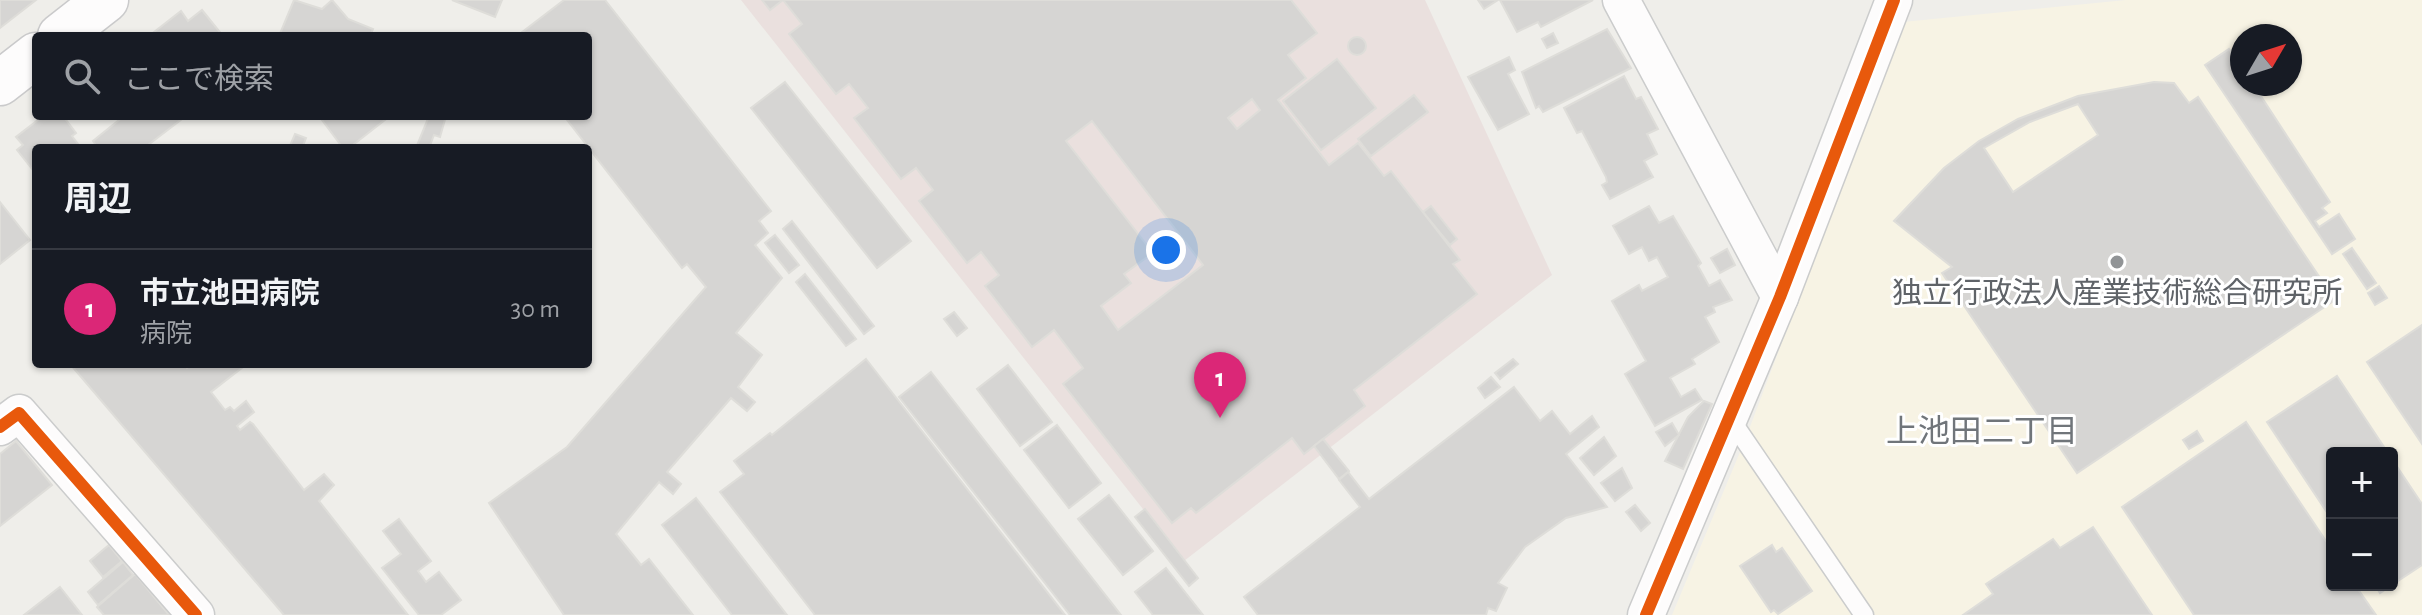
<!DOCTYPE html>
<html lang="ja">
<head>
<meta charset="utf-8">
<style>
  body { margin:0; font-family:"Alegreya Sans","Noto Sans JP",sans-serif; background:#242831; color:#f1f3f6 }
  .controls { position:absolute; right:24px; bottom:24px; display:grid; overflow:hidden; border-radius:8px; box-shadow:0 2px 6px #0004 }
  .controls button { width:72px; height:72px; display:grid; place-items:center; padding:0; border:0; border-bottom:2px solid #363941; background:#171b24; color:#f1f3f6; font:40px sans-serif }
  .compass { position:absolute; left:2230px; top:24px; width:72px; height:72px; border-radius:50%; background:#171b24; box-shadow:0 2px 6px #0004; rotate:51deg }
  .you { position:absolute; left:1166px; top:250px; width:28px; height:28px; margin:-20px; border:6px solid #fff; border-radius:50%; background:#1a73e8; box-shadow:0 0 0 12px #1a73e833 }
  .badge { display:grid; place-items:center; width:52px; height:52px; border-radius:50%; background:#db2777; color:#fff; font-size:26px; font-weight:700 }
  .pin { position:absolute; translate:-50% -66px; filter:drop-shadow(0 2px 4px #0008) }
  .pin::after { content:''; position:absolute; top:42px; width:28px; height:24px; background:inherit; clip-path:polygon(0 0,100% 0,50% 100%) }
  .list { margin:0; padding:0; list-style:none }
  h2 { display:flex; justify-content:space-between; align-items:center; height:104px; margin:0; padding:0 32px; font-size:34px }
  h2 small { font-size:26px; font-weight:400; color:#9ea1a6 }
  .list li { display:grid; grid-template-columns:52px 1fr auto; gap:24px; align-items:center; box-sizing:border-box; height:120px; padding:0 32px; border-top:2px solid #363941 }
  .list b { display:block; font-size:30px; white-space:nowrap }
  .list p { margin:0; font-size:26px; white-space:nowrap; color:#9ea1a6 }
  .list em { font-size:26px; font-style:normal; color:#9ea1a6 }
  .icon { flex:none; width:44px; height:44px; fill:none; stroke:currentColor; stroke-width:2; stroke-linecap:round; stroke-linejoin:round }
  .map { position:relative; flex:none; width:2422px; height:615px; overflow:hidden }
  .search { position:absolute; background:#171b24; box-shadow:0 2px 6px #0004; left:32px; top:32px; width:560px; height:88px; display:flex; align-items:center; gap:20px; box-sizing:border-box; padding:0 28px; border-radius:8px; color:#9ea1a6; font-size:30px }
  .panel { position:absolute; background:#171b24; box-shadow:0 2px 6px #0004; left:32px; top:144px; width:560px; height:224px; border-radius:8px }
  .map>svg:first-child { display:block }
</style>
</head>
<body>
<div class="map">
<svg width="2422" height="615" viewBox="0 0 2422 615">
  <rect width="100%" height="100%" fill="#efeeea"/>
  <path fill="#f7f3e4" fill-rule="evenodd" d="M2126,0h296v615h-750l73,-175 158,-418zM2242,36h48v48h-48zM2332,453h60v132h-60z"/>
  <path fill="#eae0de" d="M741,0h684l127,275 -368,286z"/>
  <g fill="#d6d5d3" stroke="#deddd9" stroke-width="2" fill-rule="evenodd">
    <path d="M0,0h36l-36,28z"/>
    <path d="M294,0l28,9 10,-9 16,19 25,10 -3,7h-91z"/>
    <path d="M452,0h50l-7,17z"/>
    <path d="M564,0h41l166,211 -12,10 9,12 -13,12 27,33 -46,55 26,22 -24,32 17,15 -8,9 -16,-13 -64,74 14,12 -8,10 -14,-12 -43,52 25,31 8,-6 44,56h-129l-75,-112 78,-56 139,-160 -19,-23 -5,4 -118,-152h24v-80h-71z"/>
    <path d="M762,0h529l26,33 -29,22 18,23 -28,22 51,65 29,-22 26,33 7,-5 69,89 -7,4 24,30 -123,96 11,16 -61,48 -12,-16 -96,75 -5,-5 -19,15 -109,-139 20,-16 -29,-38 -22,17 -47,-61 14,-11 -18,-23 -14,11 -48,-62 14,-11 -17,-22 -15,11 -47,-61 14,-10 -19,-24 -13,10 -47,-60 13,-10 -19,-24 -13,10zM1252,99l8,11 -23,19 -9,-11zM1092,121l111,144 -85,65 -17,-24 30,-23 -7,-9 29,-21 -87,-112z"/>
    <path d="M1478,0h20l-14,9z"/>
    <path d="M1500,0h93l-52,27 -3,-5 -21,10z"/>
    <path d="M202,10l21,26h-74l32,-25 7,10z"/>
    <path d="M1607,29l24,39 -88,44 -4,-6 -3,2 -14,-36z"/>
    <path d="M1553,33l5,10 -11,5 -5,-9z"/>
    <circle cx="1357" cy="46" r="9"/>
    <path d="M2229,49l13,19v16h11l77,118 -8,6 5,5 -12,8 4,6 20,-13 16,25 -23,15 -127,-189z"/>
    <path d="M1509,57l6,13 -7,4 21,40 -31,16 -30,-53z"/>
    <path d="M1337,59l39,49 -55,42 -38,-49z"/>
    <path d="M1624,76l12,23 5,-2 17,32 -11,5 10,20 -13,7 9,16 -43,22 -8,-14 5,-3 -1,-5 -24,-46 -5,2 -13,-25z"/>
    <path d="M785,82l126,159 -34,27 -126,-160z"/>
    <path d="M2154,82l20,1 15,20 9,-6 137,203 -258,173 -135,-200 10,-6 -58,-46 50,-53 35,-27 39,-22 60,-23zM2078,104l20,31 -85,57 -29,-44 46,-26z"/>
    <path d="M1414,95l14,17 -57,44 -13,-17z"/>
    <path d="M43,116h20l13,17 -4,3 9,12h-45v26l-19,-24 6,-5 -7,-8z"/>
    <path d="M124,116h62l-42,32h-46l-5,-7z"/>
    <path d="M319,116h71l-41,32h-6z"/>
    <path d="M429,116h17l-6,21 -6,-2 -5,13h-13z"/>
    <path d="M295,134l11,4 -4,10h-13z"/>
    <path d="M0,202l30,38 -30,24z"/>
    <path d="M1431,206l26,33 -7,6 -27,-33z"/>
    <path d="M1649,206l10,17 14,-7 28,47 -3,3 11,20 11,-6 12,20 -19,7 2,5 -10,5 14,25 -27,17 3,5 -25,14 11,19 14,-8 7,11 -47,26 -30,-52 21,-13 -34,-60 27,-16 3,6 26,-14 -11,-20 -8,4 -7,-14 -13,7 -16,-28z"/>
    <path d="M792,221l82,105 -10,8 -81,-105z"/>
    <path d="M775,235l24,30 -10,8 -24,-30z"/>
    <path d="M2352,248l24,35 -9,6 -24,-35z"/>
    <path d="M1727,249l8,16 -15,8 -9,-15z"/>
    <path d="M805,274l51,65 -10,7 -50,-64z"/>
    <path d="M2379,286l8,12 -12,7 -7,-12z"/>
    <path d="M954,312l13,16 -10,8 -13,-17z"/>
    <path d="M2422,325v119l-55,-82z"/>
    <path d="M866,359l199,256h-250l-95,-123 24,-18 -10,-13 36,-28 2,2z"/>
    <path d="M1513,359l5,5 -18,15 -5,-6z"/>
    <path d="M70,364h114l3,4 5,-4h55l-36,28 14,18 5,-3 4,4 12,-10 8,11 -17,14 3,4 10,-8 3,2 51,66 20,-16 10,11 -15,16 89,114h-124z"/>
    <path d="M1008,365l44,57 -32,24 -43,-57z"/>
    <path d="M931,372l190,243h-51l-171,-218z"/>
    <path d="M2337,376l51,77h-56v67l-65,-98z"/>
    <path d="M1491,377l9,10 -15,11 -7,-10z"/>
    <path d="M1514,387l26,34 12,-10 18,23 22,-18 7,11 -33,27 41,53 -41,11 -41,29 -27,36 9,5 -11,23 -8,-3 -2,7h-228l-14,-18 116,-90 -21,-27 9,-8 21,27z"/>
    <path d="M1704,401l8,3 -29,65 -18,-8 23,-44z"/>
    <path d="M2246,422l86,128v35h23l21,30h-182l-72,-108z"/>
    <path d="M1672,423l7,12 -14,11 -9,-14z"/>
    <path d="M1057,425l44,58 -32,25 -45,-58z"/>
    <path d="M2197,431l6,10 -14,8 -6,-9z"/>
    <path d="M1604,437l12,19 -22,19 -14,-17z"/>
    <path d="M1323,439l26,32 -10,8 -25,-33z"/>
    <path d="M16,441l36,44 -52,41v-72z"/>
    <path d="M2392,459l30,45v61l-30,20z"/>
    <path d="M1622,468l10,20 -17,13 -14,-18z"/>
    <path d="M1109,495l44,56 -30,24 -45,-56z"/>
    <path d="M696,498l91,117h-55l-70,-90z"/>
    <path d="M1635,505l15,18 -9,8 -15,-19z"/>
    <path d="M1145,509l53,69 -9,8 -54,-69z"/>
    <path d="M399,519l32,42 -13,10 8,11 13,-10 22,28 -20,15h-22l-37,-47 19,-14 -18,-23z"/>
    <path d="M2093,527l59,88h-189l30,-21 -7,-10 67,-45 7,9z"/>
    <path d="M109,545l13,16 -19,16 -13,-16z"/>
    <path d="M1772,545l4,7 6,-4 30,43 -34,23 -4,-4 -3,2 -31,-46z"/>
    <path d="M123,562l10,13 -35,30 -10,-13z"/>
    <path d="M1166,568l37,47h-50l-18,-23z"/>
    <path d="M134,575h2l33,40h-65l-7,-8z"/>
    <path d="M2375,585h17l-12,8z"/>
    <path d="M60,587l22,28h-58z"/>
  </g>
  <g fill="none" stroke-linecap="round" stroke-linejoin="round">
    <g stroke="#cbcccc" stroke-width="21">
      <path id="lane" d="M1729,417l135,198"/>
    </g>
    <g stroke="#cbcccc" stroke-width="39">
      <g id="street">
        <path d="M1621,0l159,297"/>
        <path d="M0,427l19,-14 177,202"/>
        <path d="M1646,615l134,-318 114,-297"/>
      </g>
    </g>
    <g stroke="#cacacb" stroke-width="47">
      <g id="secondary">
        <path d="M60,36l46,-36"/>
        <path d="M0,83l36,-28"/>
      </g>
    </g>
    <use href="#lane" stroke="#fdfcfc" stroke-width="18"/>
    <use href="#street" stroke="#fdfcfc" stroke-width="36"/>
    <use href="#secondary" stroke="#fdfcfc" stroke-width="44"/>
    <g stroke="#fff" stroke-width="17">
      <g id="cycleway">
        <path d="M0,427l19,-14 177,202"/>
        <path d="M1646,615l134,-318 114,-297"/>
      </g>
    </g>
    <use href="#cycleway" stroke="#e8590c" stroke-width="12"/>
  </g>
  <circle fill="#919496" stroke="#fff" stroke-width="3" cx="2117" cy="262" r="8"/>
  <g text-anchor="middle" stroke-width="6" stroke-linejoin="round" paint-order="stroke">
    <g font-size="30" fill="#5f6368" stroke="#fff">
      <text x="2117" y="303">独立行政法人産業技術総合研究所</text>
    </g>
    <g font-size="32" fill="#70757a" stroke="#fff">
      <text x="1982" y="442">上池田二丁目</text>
    </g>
  </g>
</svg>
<div class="controls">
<button>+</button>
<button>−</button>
</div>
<svg class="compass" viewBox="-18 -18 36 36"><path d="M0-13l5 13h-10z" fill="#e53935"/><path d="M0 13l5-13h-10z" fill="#9ea1a6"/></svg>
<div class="you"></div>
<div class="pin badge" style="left:1220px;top:418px">1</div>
<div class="search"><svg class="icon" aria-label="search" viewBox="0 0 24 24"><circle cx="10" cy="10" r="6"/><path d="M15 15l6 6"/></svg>ここで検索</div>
<section class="panel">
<h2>周辺<small></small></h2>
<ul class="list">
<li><span class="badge">1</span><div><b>市立池田病院</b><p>病院</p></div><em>30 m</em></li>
</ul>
</section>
</div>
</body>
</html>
